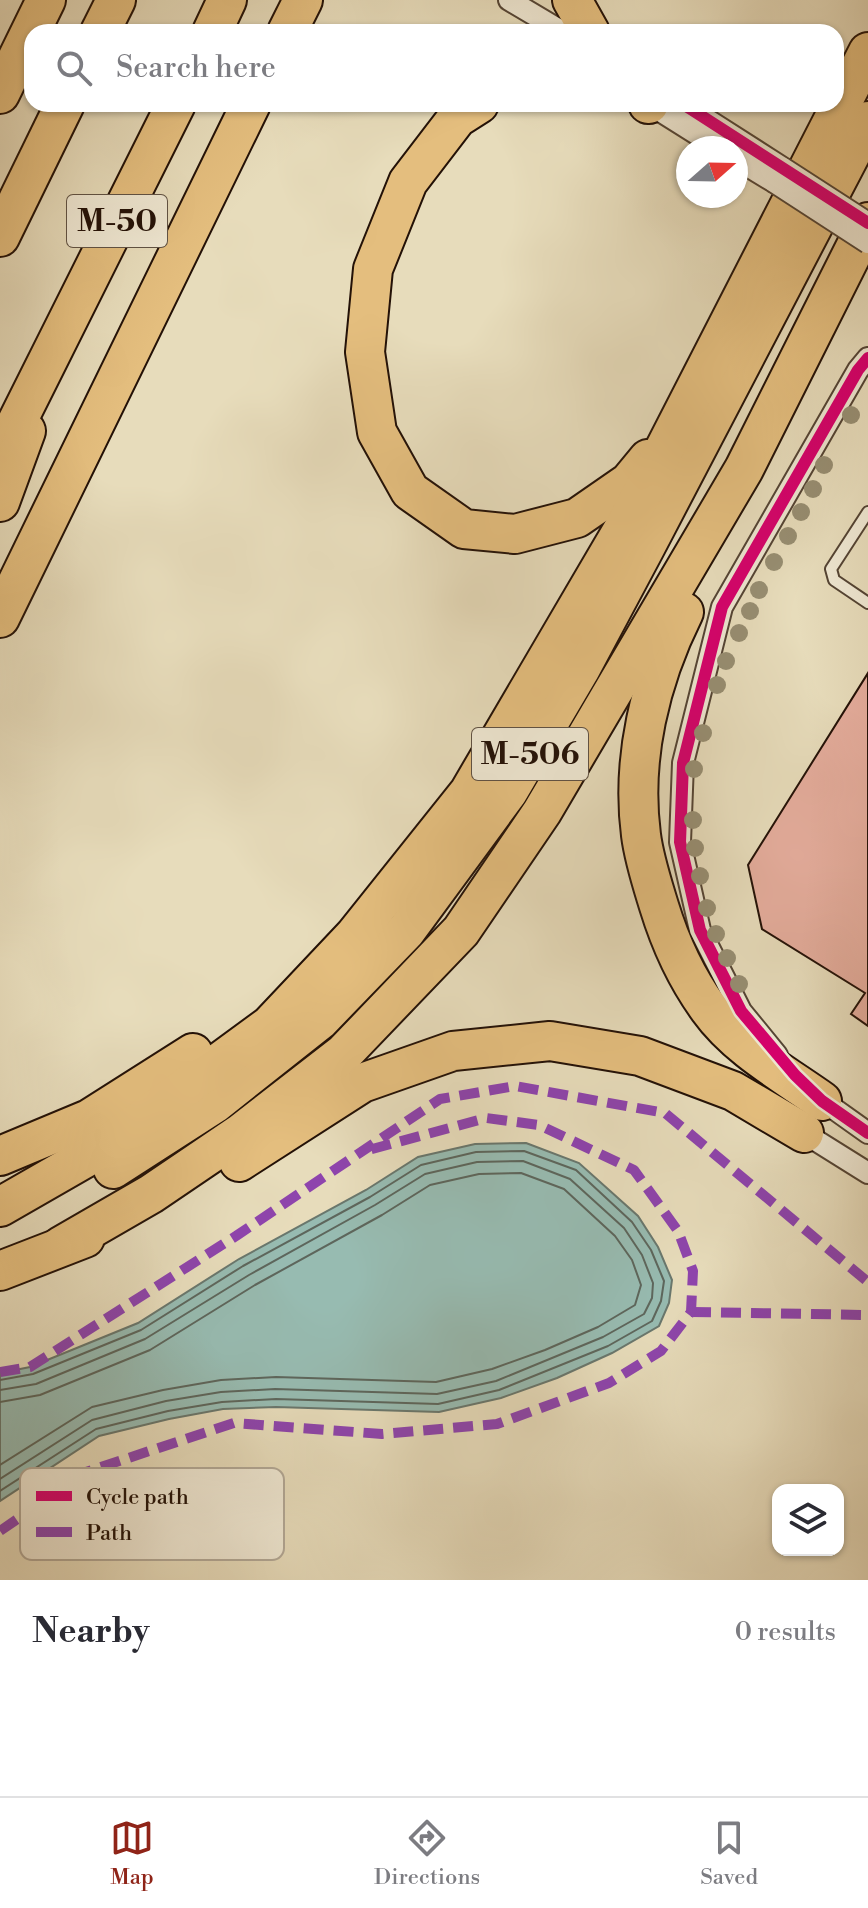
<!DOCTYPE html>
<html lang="en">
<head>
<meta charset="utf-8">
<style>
  body { margin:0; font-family:"Libre Bodoni",serif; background:#f7f7f7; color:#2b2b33 }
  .controls { position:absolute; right:24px; bottom:24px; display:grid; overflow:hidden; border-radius:16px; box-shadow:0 2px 6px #0004 }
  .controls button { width:72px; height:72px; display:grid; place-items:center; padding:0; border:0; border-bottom:2px solid #e1e1e2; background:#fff; color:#2b2b33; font:40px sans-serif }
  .compass { position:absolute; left:676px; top:136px; width:72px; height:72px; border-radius:50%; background:#fff; box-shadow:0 2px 6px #0004; rotate:70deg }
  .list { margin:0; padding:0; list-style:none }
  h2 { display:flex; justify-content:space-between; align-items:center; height:104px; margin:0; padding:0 32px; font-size:34px }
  h2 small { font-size:26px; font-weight:400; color:#7c7c81 }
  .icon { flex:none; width:44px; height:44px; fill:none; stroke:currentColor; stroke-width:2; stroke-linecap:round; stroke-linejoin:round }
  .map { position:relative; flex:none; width:868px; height:1580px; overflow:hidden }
  .search { position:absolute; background:#fff; box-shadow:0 2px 6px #0004; left:24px; right:24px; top:24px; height:88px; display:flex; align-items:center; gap:20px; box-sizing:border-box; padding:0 28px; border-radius:24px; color:#7c7c81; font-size:30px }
  .sheet { height:216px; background:#fff }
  nav { display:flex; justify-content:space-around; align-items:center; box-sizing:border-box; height:112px; border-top:2px solid #e1e1e2; background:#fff; font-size:22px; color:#7c7c81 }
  nav a { display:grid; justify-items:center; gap:4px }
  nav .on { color:#8f2418 }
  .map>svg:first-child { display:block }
</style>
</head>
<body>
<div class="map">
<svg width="868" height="1580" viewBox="0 0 868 1580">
  <rect width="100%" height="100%" fill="#e7dcbb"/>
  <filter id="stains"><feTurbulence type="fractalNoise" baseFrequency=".0025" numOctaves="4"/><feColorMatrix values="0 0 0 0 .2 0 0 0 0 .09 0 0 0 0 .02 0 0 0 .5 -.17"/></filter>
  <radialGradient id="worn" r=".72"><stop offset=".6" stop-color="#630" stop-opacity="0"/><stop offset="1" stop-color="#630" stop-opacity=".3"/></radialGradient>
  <path fill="#97bbb1" stroke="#69776d" stroke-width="2" d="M526,1143l53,20 59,53 20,31 14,33 -3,23 -10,23 -47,27 -55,25 -56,20 -62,14 -163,-5 -53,2 -54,10 -70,17 -99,65v-128l30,-6 108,-44 101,-64 127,-69 52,-33 57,-13z"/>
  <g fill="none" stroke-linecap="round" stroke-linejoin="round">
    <g stroke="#5d665c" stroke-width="2">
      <path d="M0,1380l33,-6 108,-44 102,-64 127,-69 51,-32 55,-13 48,-1 52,19 56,52 19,28 13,31 -3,20 -9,20 -44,25 -109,44 -61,14 -162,-5 -54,3 -54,9 -72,18 -96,62"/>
      <path d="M0,1390l36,-6 109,-45 104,-64 126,-70 50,-31 52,-12 46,-1 47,18 54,49 18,27 11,28 -1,15 -8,16 -41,23 -107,44 -59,13 -162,-5 -54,3 -55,9 -74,19 -92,59"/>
      <path d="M0,1402l40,-7 110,-45 105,-65 127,-70 48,-30 49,-11 42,-1 43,16 51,47 17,24 9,25 -6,20 -37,22 -53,23 -53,19 -56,13 -160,-5 -55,3 -58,10 -71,17 -92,58"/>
    </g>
  </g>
  <path fill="#e5ad9d" stroke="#231107" stroke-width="2" d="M868,673v353l-17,-12 14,-21 -103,-64 -14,-64z"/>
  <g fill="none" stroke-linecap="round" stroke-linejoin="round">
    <g stroke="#544434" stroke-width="14">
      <path id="service" d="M868,512l-37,57 3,11 34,23"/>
    </g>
    <g stroke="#544434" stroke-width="24">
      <g id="minor">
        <path d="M509,0l54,32"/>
        <path d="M649,104l70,44"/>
        <path d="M683,104l100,64"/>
        <path d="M736,159l38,23"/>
        <path d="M777,1055l-36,-44 -41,-81 -20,-88 3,-79 39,-156 136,-237 10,-12"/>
        <path d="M816,1096l52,37"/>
        <path d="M804,1133l64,40"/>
      </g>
    </g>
    <g stroke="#231107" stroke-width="42">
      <g id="motorway">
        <path d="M572,0l18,32"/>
        <path d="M100,32l16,-32"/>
        <path d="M212,32l15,-32"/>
        <path d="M287,32l16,-32"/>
        <path d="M0,94l46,-94"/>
        <path d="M479,104l-22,14 -49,64 -35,87 -8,83 12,80 33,59 54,38 51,5 62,-16 52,-36 19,-23"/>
        <path d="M648,104h1"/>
        <path d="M0,237l65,-133"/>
        <path d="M0,456l176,-352"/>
        <path d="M0,502l26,-71"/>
        <path d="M684,612c-34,68 -53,147 -43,223 3,24 11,48 18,71 11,36 28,73 50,103 28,39 75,65 113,92"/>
        <path d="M0,618l251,-514"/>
        <path d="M0,1156l89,-37 104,-66"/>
        <path d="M239,1162l123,-79 91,-32 97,-10 90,15 93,35 71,42"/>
        <path d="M113,1169l101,-65 106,-84 86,-89 102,-139 73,-124 65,-122 222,-425"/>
        <path d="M0,1207l101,-58 169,-124 84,-89 115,-144 157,-268 242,-472"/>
        <path d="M61,1246l90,-52 90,-61 103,-80 117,-122 81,-119 202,-343 124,-247"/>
        <path d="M0,1271l85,-33"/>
      </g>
    </g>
    <use href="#service" stroke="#efe8d3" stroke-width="10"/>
    <use href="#minor" stroke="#efe8d3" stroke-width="20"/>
    <use href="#motorway" stroke="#e4be7e" stroke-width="38"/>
    <g stroke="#544434" stroke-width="24" stroke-linecap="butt">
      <g id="minor-bridge">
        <path d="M783,168l85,55"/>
        <path d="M774,182l94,61"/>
      </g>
    </g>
    <use href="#minor-bridge" stroke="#efe8d3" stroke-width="20"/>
    <g stroke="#8e44ad" stroke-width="10" stroke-dasharray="20 10" stroke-linecap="butt">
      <path d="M691,1312l177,3"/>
      <path d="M0,1372l30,-5 206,-131 204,-137 75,-13 150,27 203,169"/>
      <path d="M0,1531l86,-59 148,-49 148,11 115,-10 112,-41 52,-32 30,-39 2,-41 -15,-40 -44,-61 -95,-45 -53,-7 -125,34"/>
    </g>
    <g stroke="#efe8d3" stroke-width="17">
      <g id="cycleway">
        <path d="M683,104l185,119"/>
        <path d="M868,358l-10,12 -136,237 -39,156 -3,79 20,88 41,81 54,64 27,26 46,32"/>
      </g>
    </g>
    <use href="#cycleway" stroke="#d6006c" stroke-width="12"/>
  </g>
  <g fill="#978e72">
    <circle cx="851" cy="415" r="9"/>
    <circle cx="824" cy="465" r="9"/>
    <circle cx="813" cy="489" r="9"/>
    <circle cx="801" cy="512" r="9"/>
    <circle cx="788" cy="536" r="9"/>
    <circle cx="774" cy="562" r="9"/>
    <circle cx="759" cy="590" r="9"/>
    <circle cx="750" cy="611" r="9"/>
    <circle cx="739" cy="633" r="9"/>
    <circle cx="726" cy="661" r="9"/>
    <circle cx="717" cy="685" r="9"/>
    <circle cx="703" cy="733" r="9"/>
    <circle cx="694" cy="769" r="9"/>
    <circle cx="693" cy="820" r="9"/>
    <circle cx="695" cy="848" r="9"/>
    <circle cx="700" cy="876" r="9"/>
    <circle cx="707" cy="908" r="9"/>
    <circle cx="716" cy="934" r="9"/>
    <circle cx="727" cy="958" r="9"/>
    <circle cx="739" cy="984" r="9"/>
  </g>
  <g text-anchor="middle" stroke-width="7" stroke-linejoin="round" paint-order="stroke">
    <g fill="#efe8d3" stroke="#605244" stroke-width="2">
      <rect x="67" y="195" width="100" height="52" rx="6"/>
      <rect x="472" y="728" width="116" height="52" rx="6"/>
    </g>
    <g font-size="30" font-weight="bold" fill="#231107">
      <text x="117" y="231">M-50</text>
      <text x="530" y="764">M-506</text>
    </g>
  </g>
  <rect x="20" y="1468" width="264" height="92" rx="12" fill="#efe8d3" stroke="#b2a896" stroke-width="2"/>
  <rect x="36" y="1491" width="36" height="10" fill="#d6006c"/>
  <rect x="36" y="1527" width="36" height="10" fill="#8e44ad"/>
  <g font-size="22" fill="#231107">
    <text x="86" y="1504">Cycle path</text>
    <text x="86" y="1540">Path</text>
  </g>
  <rect width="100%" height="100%" filter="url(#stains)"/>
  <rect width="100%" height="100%" fill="url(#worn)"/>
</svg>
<div class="controls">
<button><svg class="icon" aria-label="layers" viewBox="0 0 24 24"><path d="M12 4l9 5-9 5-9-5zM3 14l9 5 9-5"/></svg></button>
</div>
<svg class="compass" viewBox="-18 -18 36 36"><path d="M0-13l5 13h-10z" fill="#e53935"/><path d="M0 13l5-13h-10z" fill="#7c7c81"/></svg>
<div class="search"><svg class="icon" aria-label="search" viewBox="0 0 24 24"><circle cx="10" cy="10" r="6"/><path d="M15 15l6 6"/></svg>Search here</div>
</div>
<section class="sheet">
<h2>Nearby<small>0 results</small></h2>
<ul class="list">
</ul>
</section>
<nav>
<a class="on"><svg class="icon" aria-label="map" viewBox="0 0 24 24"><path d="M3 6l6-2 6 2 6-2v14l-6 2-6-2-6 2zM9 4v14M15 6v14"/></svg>Map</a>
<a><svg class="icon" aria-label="directions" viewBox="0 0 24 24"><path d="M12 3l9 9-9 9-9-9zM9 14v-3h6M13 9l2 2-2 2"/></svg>Directions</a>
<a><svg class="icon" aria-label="saved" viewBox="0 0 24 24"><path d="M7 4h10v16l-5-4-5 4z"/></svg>Saved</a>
</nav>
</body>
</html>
